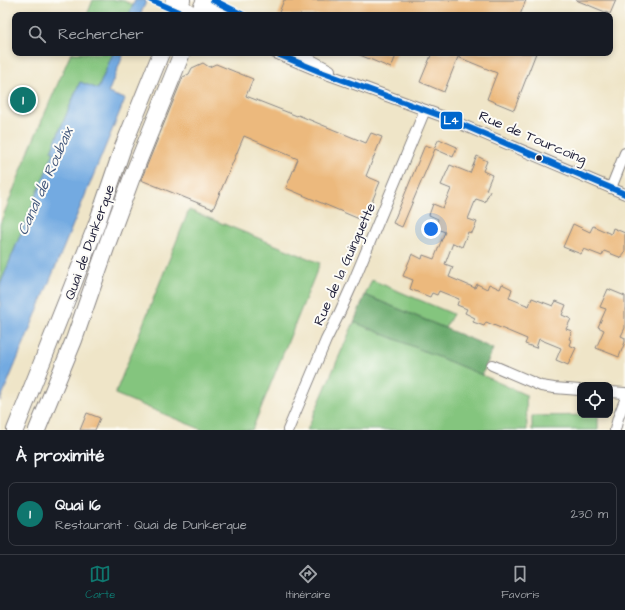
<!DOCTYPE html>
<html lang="fr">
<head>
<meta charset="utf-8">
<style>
  body { margin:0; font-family:"Architects Daughter",sans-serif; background:#242831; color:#f1f3f6 }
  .controls { position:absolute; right:12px; bottom:12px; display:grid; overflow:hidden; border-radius:8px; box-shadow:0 2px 6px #0003 }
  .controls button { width:36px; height:36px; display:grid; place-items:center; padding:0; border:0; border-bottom:1px solid #363941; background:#171b24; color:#f1f3f6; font:20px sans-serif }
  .you { position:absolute; left:431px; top:229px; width:14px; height:14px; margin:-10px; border:3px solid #fff; border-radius:50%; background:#1a73e8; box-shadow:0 0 0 6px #1a73e833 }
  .badge { display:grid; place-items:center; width:26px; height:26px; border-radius:50%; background:#0f766e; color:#fff; font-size:13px; font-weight:700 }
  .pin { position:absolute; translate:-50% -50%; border:2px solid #fff; box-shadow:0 1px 4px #0006 }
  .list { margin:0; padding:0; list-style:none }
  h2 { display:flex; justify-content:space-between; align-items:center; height:52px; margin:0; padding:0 16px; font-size:17px }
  h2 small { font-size:13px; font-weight:400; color:#9ea1a6 }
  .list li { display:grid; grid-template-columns:26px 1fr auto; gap:12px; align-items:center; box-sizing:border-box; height:64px; margin:0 8px 8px; padding:0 8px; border:1px solid #363941; border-radius:8px }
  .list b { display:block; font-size:15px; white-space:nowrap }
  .list p { margin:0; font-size:13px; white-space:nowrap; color:#9ea1a6 }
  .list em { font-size:13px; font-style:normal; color:#9ea1a6 }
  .icon { flex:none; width:22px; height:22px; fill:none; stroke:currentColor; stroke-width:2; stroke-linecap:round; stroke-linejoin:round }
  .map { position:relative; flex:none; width:625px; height:430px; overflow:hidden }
  .search { position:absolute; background:#171b24; box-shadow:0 2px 6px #0003; left:12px; right:12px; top:12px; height:44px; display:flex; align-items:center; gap:10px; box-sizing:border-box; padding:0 14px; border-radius:8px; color:#9ea1a6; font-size:15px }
  .sheet { height:124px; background:#171b24 }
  nav { display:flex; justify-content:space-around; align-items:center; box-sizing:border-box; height:56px; border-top:1px solid #363941; background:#171b24; font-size:11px; color:#9ea1a6 }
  nav a { display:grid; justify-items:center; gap:2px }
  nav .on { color:#0f766e }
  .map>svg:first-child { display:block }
</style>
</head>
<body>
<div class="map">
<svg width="625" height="430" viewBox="0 0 625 430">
  <rect width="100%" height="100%" fill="#fdfcf7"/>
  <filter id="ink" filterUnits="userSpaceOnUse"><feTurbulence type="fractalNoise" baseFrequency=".025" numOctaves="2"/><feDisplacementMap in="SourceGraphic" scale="8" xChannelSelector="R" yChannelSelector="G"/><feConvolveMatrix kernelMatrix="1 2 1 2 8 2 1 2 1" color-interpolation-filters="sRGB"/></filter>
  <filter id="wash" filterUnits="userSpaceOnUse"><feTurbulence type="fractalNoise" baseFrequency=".012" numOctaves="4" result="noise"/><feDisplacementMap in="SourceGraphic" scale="16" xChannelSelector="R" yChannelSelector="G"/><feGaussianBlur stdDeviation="0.9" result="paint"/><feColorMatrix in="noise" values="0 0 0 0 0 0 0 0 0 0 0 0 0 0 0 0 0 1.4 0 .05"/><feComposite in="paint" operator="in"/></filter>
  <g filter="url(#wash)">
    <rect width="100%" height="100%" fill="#efe5c8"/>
    <g fill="#84c57e" stroke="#53745c">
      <path d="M93,0h29l11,5 -4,10h-42z"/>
      <path d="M71,53h42l-15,36 -18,-7 -29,69 3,1 -54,133v-61l30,-76z"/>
      <path d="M189,210l131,53 -68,167h-49l-88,-36z"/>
      <path d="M372,280l81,34 -8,14 -80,-33z"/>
      <path d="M354,322l128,53 44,20 1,35h-220z"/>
      <path d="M598,415v15h-66v-14z"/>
    </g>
    <path fill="#6baa6d" stroke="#466654" d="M365,295l113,47 15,7 -11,26 -128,-53z"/>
    <g fill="#73aae1" stroke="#4a668e">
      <path d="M135,0h12l-7,15h-11z"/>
      <path d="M113,53h11l-16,40 17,6 -125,302v-116l54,-133 -3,-1 29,-69 18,7z"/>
    </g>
    <g id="blocks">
      <g fill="#ecb97d">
        <path d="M284,0h242l-6,15h-242z"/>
        <path d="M576,0h40l-6,14z"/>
        <path d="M355,53h42l-6,15z"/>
        <path d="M432,53h104l-22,57 -27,-11 10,-26 -39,-16 -14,35 -24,-10z"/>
        <path d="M203,63l6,4 7,-3 37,15 -7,17 51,20 1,-1 68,28 5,-10 11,4 -16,39 14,6 -16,39 -78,-33 12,-29 -54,-23 -31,73 -72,-29 42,-103 6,-3 3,-6z"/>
        <path d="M20,89l14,6 -7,17 -14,-6z"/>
        <path d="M439,139l18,8 -4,10 -18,-8 -33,78 -9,-4 32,-78 9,3z"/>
        <path d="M477,156l10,5 -4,10 9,4 -6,15 4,1 -5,11 -9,-3 -8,20 9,3 -5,11 -4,-1 -6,15 -9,-4 -8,21 8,3 -4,10 26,11 2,-4 10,5 2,-5 11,5 2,-5 10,5 -3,9 20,8 3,-8 21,8 3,-5 10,4 -4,10 9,4 -5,10 6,2 -3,8 2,1 -2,5 7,3 -8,17 -12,-5 5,-12 -22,-9 -3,9 -11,-4 2,-5 -19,-8 -22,-9 -2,4 -11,-4 2,-4 -10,-5 2,-4 -10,-4 2,-6 -20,-8 -2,4 -5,-2 -2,4 -20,-8 3,-9 -10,-4 9,-22 10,5 1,-4 11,4 4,-10 7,-17 -10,-4 3,-9 -9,-4 4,-11 10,4 8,-19 -10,-4 9,-20 20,8z"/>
        <path d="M573,224l17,8 3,-6 18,8 2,-6 12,5v18l-3,7 -18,-7 -2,5 -18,-7 -3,5 -18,-7z"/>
        <path d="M608,289l17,7v32l-4,8 4,2v4l-6,15 -23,-9 8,-18 -6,-3 8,-18 -6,-2z"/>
        <path d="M87,413l13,5 -5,12h-15z"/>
      </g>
    </g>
  </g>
  <g filter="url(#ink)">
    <use href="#blocks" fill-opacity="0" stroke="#888482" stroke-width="1"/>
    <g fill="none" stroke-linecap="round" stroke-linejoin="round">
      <g stroke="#888482" stroke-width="12">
        <g id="minor">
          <path d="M203,4l21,11"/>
          <path d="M275,53l46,19 39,14 84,31 181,77"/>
          <path d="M298,53l32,17"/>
          <path d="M611,188l14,-35"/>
          <path d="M492,365l49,21 13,2 26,2"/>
          <path d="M610,392l15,1"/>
          <path d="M288,430l38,-90 12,-24 14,-31 73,-175"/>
          <path d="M615,430l3,-12 7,-18"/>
        </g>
      </g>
      <g stroke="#888482" stroke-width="14">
        <path id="tertiary" d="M172,0l12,7 11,8"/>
      </g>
      <g stroke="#888482" stroke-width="18">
        <g id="primary">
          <path d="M176,15l6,-15"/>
          <path d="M198,15l7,-15"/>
          <path d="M15,430l57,-143 24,-61 27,-79 38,-94"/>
          <path d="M37,430l37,-90 34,-98 24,-65 50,-124"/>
        </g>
      </g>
      <use href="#minor" stroke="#fff" stroke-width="10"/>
      <use href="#tertiary" stroke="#fff" stroke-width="13"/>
      <use href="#primary" stroke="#fff" stroke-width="16"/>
      <g stroke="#fdfcf7" stroke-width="9">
        <g id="bus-1">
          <path d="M151,0l34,15"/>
          <path d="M213,0l30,15"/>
          <path d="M275,53l46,19 123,45 181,77"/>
        </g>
      </g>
      <use href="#bus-1" stroke="#06c" stroke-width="6"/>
    </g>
  </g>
  <circle fill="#22223b" stroke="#fdfcf7" stroke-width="1.5" cx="539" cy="158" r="3.5"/>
  <g text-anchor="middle" stroke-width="4" stroke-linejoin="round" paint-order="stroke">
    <g font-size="14" fill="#22223b" stroke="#fdfcf7">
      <text transform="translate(533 137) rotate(23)" y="5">Rue de Tourcoing</text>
      <text transform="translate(89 242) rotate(-70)" y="5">Quai de Dunkerque</text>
      <text transform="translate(344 264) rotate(-66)" y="5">Rue de la Guinguette</text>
    </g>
    <g font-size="15" font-style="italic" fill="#42587d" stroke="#fdfcf7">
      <text transform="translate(45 181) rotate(-66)" y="5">Canal de Roubaix</text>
    </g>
  </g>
  <rect stroke="#fdfcf7" stroke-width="1.5" x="440" y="111" width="23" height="19" rx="4" fill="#06c"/>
  <g font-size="11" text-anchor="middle" font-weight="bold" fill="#fff">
    <text x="451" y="124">L4</text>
  </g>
</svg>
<div class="controls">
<button><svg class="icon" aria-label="locate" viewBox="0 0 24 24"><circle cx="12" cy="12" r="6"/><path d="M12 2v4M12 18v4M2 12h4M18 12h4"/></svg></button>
</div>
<div class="you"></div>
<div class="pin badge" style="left:23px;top:100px">1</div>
<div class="search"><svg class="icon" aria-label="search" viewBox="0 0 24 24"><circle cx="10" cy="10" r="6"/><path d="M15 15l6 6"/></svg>Rechercher</div>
</div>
<section class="sheet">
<h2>À proximité<small></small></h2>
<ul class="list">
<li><span class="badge">1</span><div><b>Quai 16</b><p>Restaurant · Quai de Dunkerque</p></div><em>230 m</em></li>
</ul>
</section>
<nav>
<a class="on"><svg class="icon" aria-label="map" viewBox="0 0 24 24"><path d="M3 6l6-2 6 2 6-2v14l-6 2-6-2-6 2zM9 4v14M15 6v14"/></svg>Carte</a>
<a><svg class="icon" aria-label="directions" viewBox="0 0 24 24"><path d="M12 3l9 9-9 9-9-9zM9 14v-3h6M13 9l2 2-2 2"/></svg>Itinéraire</a>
<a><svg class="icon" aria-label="saved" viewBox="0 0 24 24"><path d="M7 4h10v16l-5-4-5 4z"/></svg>Favoris</a>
</nav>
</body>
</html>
